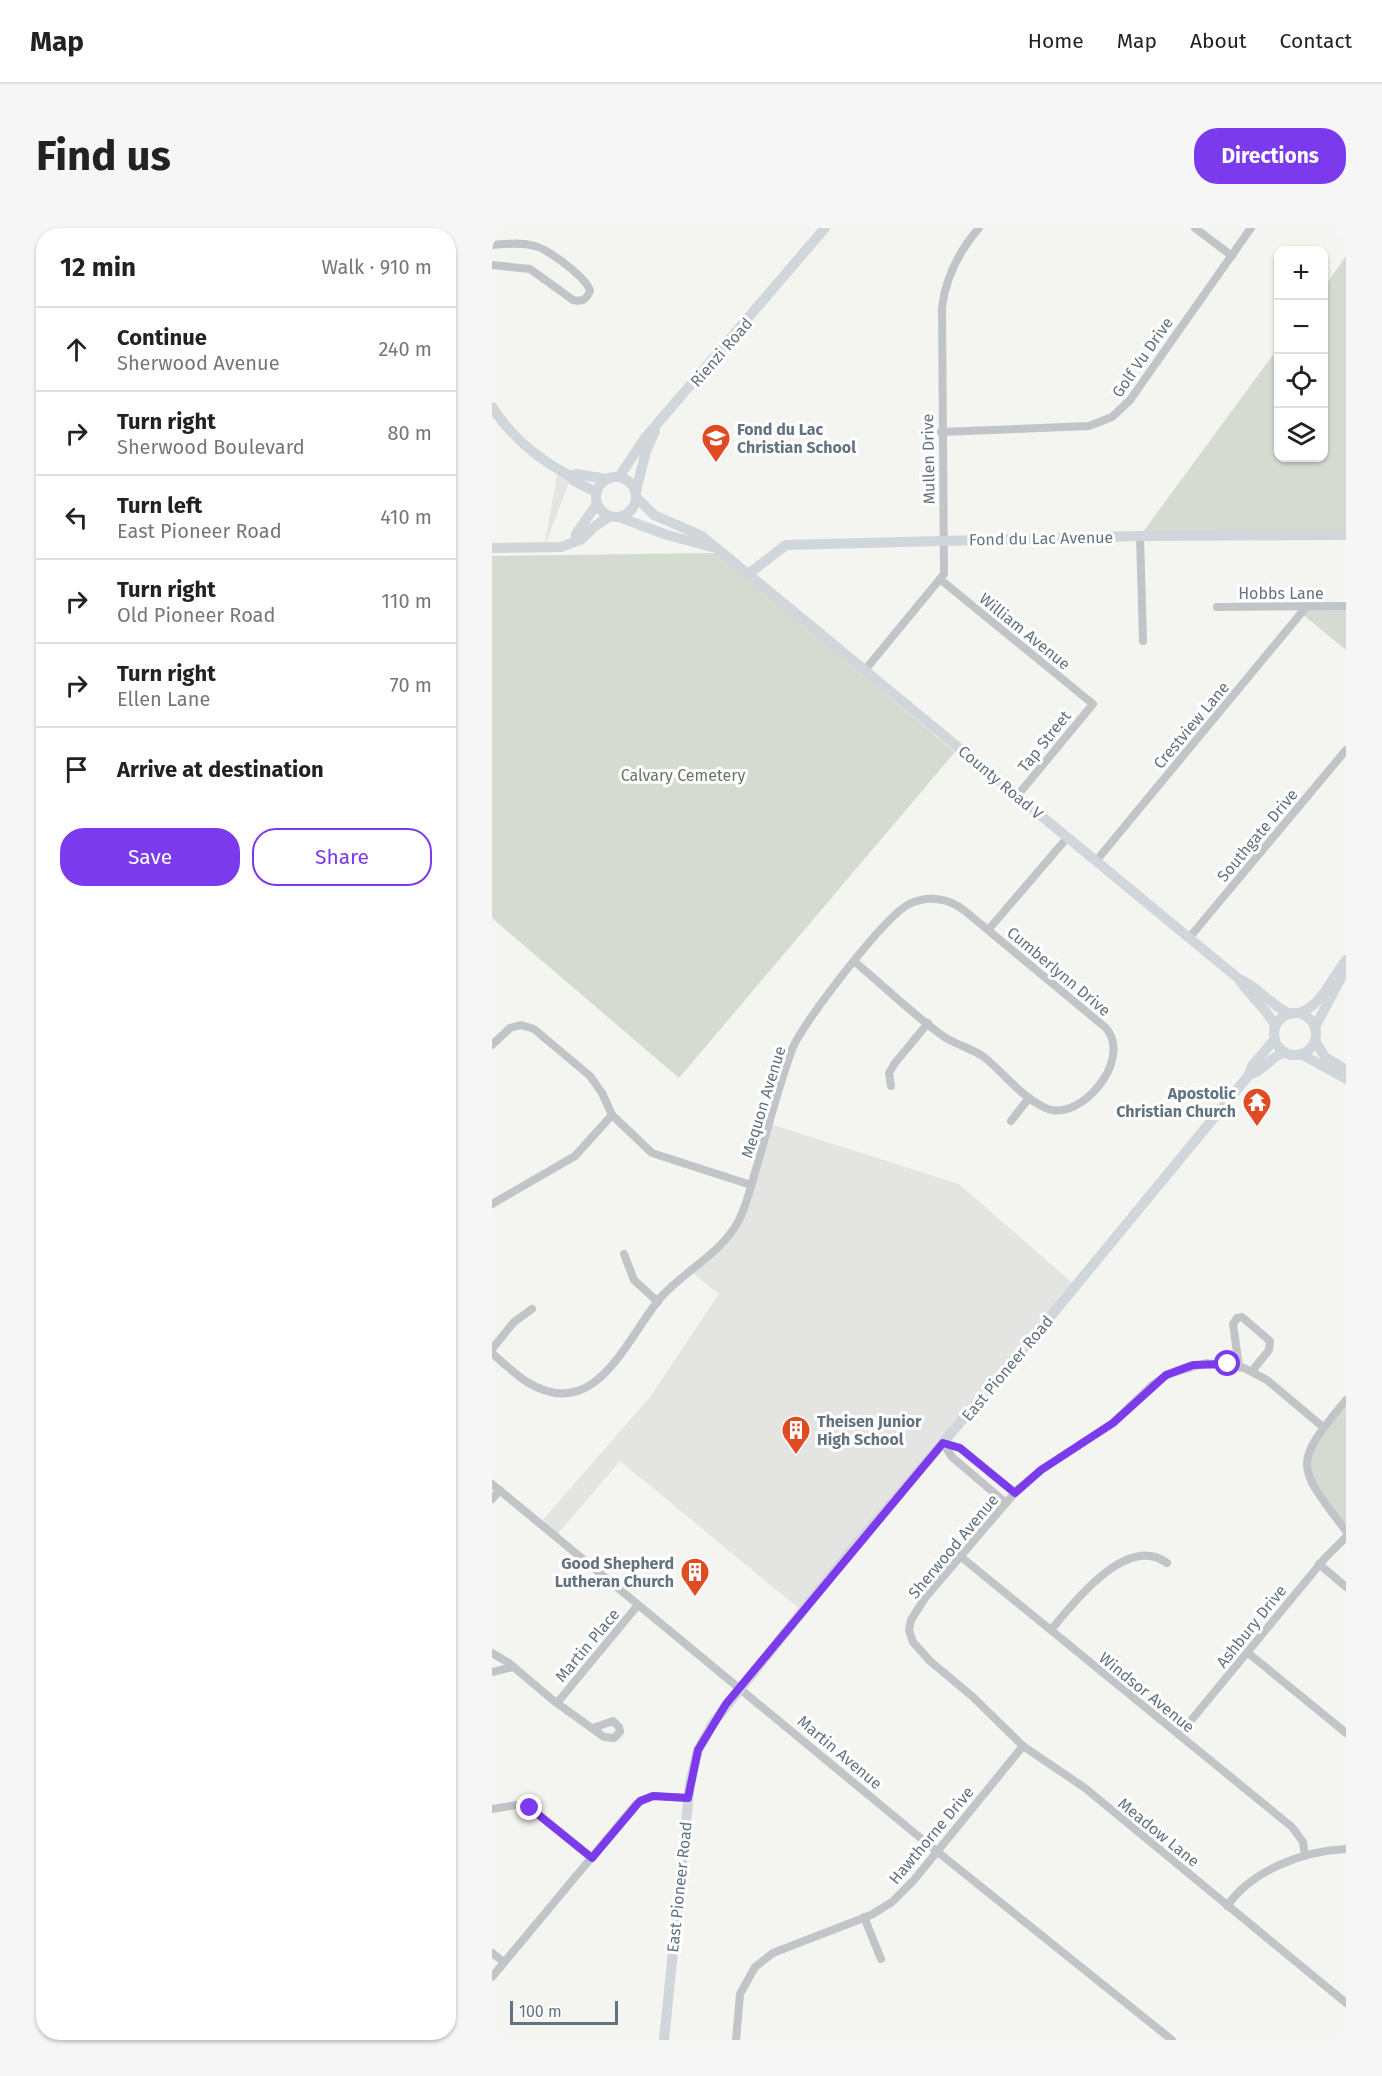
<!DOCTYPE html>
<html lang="en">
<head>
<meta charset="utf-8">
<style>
  body { margin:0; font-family:"Fira Sans",sans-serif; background:#f6f6f6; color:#222 }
  .controls { position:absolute; right:18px; top:18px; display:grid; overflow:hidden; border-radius:12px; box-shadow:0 2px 4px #0004 }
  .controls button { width:54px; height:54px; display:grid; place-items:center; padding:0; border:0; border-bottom:2px solid #e0e0e0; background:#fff; color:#222; font:30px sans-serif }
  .scale { position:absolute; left:18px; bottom:15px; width:108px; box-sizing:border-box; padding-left:6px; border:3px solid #637480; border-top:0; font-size:16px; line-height:21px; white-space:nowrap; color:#637480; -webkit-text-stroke:4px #fff; paint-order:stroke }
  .stop { position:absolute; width:18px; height:18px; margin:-14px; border:4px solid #7c3aed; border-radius:50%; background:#fff }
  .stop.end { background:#7c3aed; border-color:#fff; box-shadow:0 2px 6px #0008 }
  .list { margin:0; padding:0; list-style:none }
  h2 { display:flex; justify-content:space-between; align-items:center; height:78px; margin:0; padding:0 24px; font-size:26px }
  h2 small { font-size:20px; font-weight:400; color:#767676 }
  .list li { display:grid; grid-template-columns:39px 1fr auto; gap:18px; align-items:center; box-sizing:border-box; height:84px; padding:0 24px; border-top:2px solid #e0e0e0 }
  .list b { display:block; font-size:22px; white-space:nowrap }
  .list p { margin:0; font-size:20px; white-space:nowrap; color:#767676 }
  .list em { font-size:20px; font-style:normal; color:#767676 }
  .actions { display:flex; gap:12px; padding:18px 24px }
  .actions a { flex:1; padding:14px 0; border:2px solid #7c3aed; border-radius:24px; text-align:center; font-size:21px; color:#7c3aed }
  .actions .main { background:#7c3aed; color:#fff }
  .icon { flex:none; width:33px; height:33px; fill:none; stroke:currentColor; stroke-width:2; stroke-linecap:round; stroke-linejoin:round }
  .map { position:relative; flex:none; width:854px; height:1812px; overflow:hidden; border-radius:24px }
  header { display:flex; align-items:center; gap:36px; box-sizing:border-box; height:84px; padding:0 30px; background:#fff; border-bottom:2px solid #e0e0e0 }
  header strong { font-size:28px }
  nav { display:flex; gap:33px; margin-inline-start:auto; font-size:21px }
  .intro { display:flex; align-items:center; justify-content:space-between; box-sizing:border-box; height:144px; padding:0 36px }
  h1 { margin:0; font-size:42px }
  .button { padding:15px 27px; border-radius:24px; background:#7c3aed; color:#fff; font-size:21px; font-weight:700 }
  main { display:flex; gap:36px; padding:0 36px }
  aside { flex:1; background:#fff; border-radius:24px; box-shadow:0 2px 4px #0004 }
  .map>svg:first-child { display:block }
</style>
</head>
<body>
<header>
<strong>Map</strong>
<nav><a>Home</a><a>Map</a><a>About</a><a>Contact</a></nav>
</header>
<div class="intro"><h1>Find us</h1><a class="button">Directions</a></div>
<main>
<aside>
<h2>12 min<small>Walk · 910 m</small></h2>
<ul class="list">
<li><svg class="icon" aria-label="ahead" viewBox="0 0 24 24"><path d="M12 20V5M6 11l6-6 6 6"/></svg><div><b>Continue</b><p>Sherwood Avenue</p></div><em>240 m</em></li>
<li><svg class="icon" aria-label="right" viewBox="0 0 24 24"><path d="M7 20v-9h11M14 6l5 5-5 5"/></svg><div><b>Turn right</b><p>Sherwood Boulevard</p></div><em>80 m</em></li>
<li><svg class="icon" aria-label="left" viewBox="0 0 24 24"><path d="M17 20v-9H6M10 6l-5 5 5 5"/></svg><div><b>Turn left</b><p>East Pioneer Road</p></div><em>410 m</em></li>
<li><svg class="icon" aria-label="right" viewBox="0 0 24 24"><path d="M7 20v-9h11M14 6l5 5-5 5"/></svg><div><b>Turn right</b><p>Old Pioneer Road</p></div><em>110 m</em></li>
<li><svg class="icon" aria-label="right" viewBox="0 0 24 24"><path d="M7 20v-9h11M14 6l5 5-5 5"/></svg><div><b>Turn right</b><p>Ellen Lane</p></div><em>70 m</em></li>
<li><svg class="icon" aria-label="arrive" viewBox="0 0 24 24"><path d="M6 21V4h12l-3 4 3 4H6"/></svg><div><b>Arrive at destination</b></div></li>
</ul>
<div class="actions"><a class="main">Save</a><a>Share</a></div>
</aside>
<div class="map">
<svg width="854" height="1812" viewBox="0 0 854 1812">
  <rect width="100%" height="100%" fill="#f4f4f0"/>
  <g fill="#e4e5e3">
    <path d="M66,242l13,7 -27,71 1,-6z"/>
    <path d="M278,896l189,60 117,102 -274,325 -182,-150 -64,75 -16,-13 111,-127 68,-102 -29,-23 35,-30 14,-20z"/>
  </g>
  <g fill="#d5dbd1">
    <path d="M854,28v279l-206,1 138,-188v110h46v-171z"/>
    <path d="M224,325l239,199 -276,326 -187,-160v-362z"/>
    <path d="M815,378h39v44l-45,-37z"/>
    <path d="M854,1173v130l-38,-57 1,-26z"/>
  </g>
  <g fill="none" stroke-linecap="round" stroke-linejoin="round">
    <g stroke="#c1c5c8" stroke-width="8">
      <path d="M703,0l37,28"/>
      <path d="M0,17c14,-1 29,-3 43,1 14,4 52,32 55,45 -4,9 -8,11 -17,9l-43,-31 -38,-4"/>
      <path d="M449,204l148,-6 23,-9 18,-17 121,-172"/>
      <path d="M648,308l3,105"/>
      <path d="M449,352l152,124 -76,92"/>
      <path d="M725,379l129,-1"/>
      <path d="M373,442l79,-96 -2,-267c4,-30 17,-56 37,-79"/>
      <path d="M604,633l211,-255"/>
      <path d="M497,701l78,-91"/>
      <path d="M697,710l157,-188"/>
      <path d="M0,817l18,-17 11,-3 13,4 56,47 12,17 10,22 40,38 99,32"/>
      <path d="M399,858l-2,-13 6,-10 33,-40"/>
      <path d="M519,893l18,-23"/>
      <path d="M0,976l83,-48 37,-41"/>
      <path d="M132,1026l10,26 24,22"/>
      <path d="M0,1121l22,-27 18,-13"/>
      <path d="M0,1125c11,10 23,21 35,29 70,43 100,-46 135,-86 25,-27 59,-42 77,-76 8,-16 12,-34 17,-51 12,-40 22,-83 37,-122 12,-27 92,-131 116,-143 19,-9 40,-6 56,7l141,117c27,32 -25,93 -58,81 -25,-10 -43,-35 -64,-52 -13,-9 -28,-12 -41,-21 -31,-22 -59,-50 -88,-74"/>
      <path d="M747,1138l-6,-42 4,-6 5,-1 28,24 -1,9 -17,21"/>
      <path d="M854,1172c-54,65 -50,65 0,131"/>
      <path d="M831,1199l-56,-47 -23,-12 -38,-5 -37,11 -17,11 -39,38 -72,47 -23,19 -93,109 -14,22 -2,10 4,12 17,19 43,36 50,49 62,42 261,215"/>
      <path d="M451,1215l17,5 55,45"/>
      <path d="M451,1215l9,14 54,46"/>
      <path d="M0,1256l437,361 243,195"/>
      <path d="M0,1271l8,-9"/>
      <path d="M468,1328l332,271 11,15 2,14"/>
      <path d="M827,1336l27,23"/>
      <path d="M559,1402c22,-27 76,-97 116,-67"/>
      <path d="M755,1424l99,81"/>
      <path d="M0,1425l17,10 45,38 50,36 10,1 6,-6 -1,-5 -6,-6 -20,7"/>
      <path d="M0,1444l21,-5"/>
      <path d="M65,1475l81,-98"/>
      <path d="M687,1507l146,-177 21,-21"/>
      <path d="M0,1581l24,-4 16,4 60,49"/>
      <path d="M735,1678c25,-36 76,-55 119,-57"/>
      <path d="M372,1689l17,42"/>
      <path d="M0,1725l12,9"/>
      <path d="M0,1749l144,-173 17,-8 35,2"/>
      <path d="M244,1812l4,-46 15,-27 18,-14 98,-38 21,-13 22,-22 109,-134"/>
    </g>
    <g stroke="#d1d6da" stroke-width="10">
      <path d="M0,179c20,31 46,52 78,69l4,5 22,11"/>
      <path d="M78,248l6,-2 31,5"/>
      <circle cx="124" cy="269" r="20"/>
      <path d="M127,249l26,-39 180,-210"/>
      <path d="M144,263l10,-40 9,-20"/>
      <path d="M144,269l18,18 48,21 537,443c20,8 32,27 51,35"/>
      <path d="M127,289l48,18 45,12"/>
      <path d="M84,311v-5l21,-30"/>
      <path d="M0,320l69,-1 21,-8 13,-13 15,-10"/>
      <path d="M255,347l39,-30 354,-9 206,-1"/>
      <path d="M747,751c10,17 28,29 36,47"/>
      <path d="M806,785c23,-6 34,-35 48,-53"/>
      <circle cx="803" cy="806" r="21"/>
      <path d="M823,799l29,-55"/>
      <path d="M823,813l10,16 21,13"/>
      <path d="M809,826l45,25"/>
      <path d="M757,847l3,-9 23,-27"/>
      <path d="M172,1812l26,-257 8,-33 15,-27 136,-170 206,-242 194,-236c15,-4 22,-19 36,-23"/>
    </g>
  </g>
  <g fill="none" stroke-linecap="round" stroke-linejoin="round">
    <path stroke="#7c3aed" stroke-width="8" d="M38,1580l62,50 48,-57 13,-5 35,2 10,-48 28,-46 217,-261 17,5 55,45 26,-23 72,-47 53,-48 27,-10 35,-1"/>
  </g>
  <defs>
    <g id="school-pin" transform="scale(1.5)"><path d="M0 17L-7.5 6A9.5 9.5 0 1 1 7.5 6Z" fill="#e04b24" stroke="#fff"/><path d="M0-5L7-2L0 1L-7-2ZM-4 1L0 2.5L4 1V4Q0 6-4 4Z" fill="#fff"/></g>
    <g id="temple-pin" transform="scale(1.5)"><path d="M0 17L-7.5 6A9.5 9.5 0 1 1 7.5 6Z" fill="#e04b24" stroke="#fff"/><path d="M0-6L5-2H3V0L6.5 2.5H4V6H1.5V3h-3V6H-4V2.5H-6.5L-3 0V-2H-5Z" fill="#fff"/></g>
    <g id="building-pin" transform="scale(1.5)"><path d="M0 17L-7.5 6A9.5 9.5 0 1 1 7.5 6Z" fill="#e04b24" stroke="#fff"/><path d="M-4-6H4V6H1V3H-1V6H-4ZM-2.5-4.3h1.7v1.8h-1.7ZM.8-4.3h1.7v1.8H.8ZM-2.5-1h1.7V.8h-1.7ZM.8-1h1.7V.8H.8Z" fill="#fff"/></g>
  </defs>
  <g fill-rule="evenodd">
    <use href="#school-pin" x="224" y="210"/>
    <use href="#temple-pin" x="765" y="874"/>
    <use href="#building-pin" x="304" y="1202"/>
    <use href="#building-pin" x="203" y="1344"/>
  </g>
  <g text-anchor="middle" stroke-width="6" stroke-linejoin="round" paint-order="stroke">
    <g font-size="16" fill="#637480" stroke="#fff">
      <text transform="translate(229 124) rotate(-49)" y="6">Rienzi Road</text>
      <text transform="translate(650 129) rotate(-55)" y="6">Golf Vu Drive</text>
      <text transform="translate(436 231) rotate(-91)" y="6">Mullen Drive</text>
      <text transform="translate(549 310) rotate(-1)" y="6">Fond du Lac Avenue</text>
      <text x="789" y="371">Hobbs Lane</text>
      <text transform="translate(533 403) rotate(39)" y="6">William Avenue</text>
      <text transform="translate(699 497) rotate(-50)" y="6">Crestview Lane</text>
      <text transform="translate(552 513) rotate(-51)" y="6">Tap Street</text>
      <text transform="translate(509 554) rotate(40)" y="6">County Road V</text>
      <text transform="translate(765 607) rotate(-50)" y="6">Southgate Drive</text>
      <text transform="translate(567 743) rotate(40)" y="6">Cumberlynn Drive</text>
      <text transform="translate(271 874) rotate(-73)" y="6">Mequon Avenue</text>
      <text transform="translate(515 1140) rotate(-50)" y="6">East Pioneer Road</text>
      <text transform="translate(461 1318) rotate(-50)" y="6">Sherwood Avenue</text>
      <text transform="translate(759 1398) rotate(-51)" y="6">Ashbury Drive</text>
      <text transform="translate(95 1417) rotate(-50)" y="6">Martin Place</text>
      <text transform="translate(655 1464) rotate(39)" y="6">Windsor Avenue</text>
      <text transform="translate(348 1524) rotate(40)" y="6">Martin Avenue</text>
      <text transform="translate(667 1604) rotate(39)" y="6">Meadow Lane</text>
      <text transform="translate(439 1607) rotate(-50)" y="6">Hawthorne Drive</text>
      <text transform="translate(187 1659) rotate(-84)" y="6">East Pioneer Road</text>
    </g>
    <g font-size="16" font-weight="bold" fill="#637480" stroke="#fff" text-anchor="start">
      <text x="245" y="207">Fond du Lac<tspan x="245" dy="18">Christian School</tspan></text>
      <text x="744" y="871" text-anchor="end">Apostolic<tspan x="744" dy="18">Christian Church</tspan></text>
      <text x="325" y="1199">Theisen Junior<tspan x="325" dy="18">High School</tspan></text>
      <text x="182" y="1341" text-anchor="end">Good Shepherd<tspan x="182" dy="18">Lutheran Church</tspan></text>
    </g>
    <g font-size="16" fill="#677862" stroke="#fff">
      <text x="191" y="553">Calvary Cemetery</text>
    </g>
  </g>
</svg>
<div class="controls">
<button>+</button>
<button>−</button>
<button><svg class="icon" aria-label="locate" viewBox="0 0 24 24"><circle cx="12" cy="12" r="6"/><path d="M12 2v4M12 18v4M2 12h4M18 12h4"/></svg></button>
<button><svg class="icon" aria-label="layers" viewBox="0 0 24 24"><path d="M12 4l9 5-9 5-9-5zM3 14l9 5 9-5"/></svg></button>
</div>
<div class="scale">100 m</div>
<div class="stop" style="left:736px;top:1136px"></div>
<div class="stop end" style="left:38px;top:1580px"></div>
</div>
</main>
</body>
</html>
